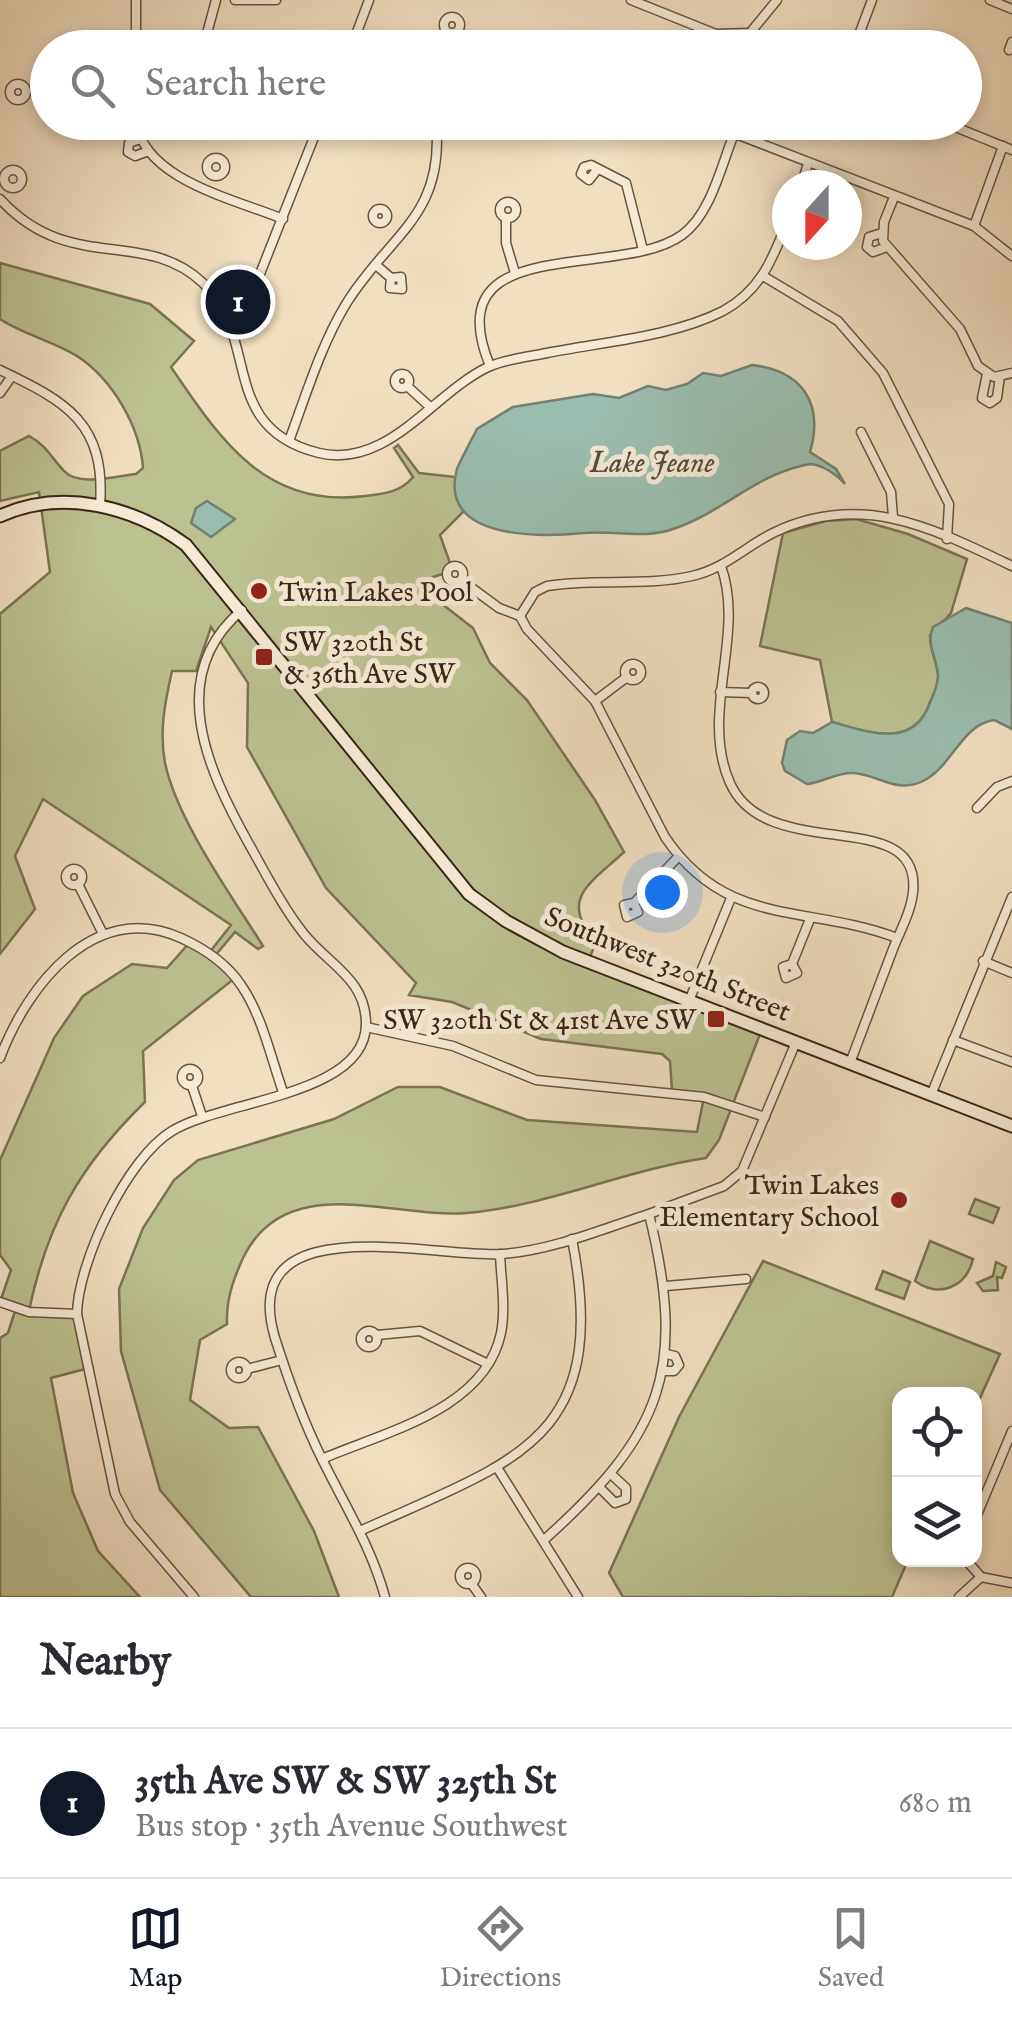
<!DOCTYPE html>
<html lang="en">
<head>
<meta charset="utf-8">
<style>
  body { margin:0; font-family:"IM FELL English",serif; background:#f2f2f3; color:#2b2b33 }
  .controls { position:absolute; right:30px; bottom:30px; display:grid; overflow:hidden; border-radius:20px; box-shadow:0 5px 15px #0003 }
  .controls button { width:90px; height:90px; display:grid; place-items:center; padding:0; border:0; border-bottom:2px solid #e1e1e2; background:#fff; color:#2b2b33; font:50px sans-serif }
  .compass { position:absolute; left:772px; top:170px; width:90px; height:90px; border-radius:50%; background:#fff; box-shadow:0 5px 15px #0003; rotate:201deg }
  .you { position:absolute; left:662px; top:892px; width:35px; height:35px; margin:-25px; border:8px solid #fff; border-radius:50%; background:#1a73e8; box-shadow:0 0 0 15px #1a73e833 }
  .badge { display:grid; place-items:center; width:65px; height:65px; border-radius:50%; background:#111827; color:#fff; font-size:32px; font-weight:700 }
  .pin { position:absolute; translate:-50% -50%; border:5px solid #fff; box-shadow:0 2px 10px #0006 }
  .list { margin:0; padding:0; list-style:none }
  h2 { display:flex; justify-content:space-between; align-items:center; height:130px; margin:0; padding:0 40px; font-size:42px }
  h2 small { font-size:32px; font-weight:400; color:#7c7c81 }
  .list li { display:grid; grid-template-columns:65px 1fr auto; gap:30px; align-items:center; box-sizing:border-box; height:150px; padding:0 40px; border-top:2px solid #e1e1e2 }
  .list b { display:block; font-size:38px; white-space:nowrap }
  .list p { margin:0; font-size:32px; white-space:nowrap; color:#7c7c81 }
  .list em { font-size:32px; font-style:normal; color:#7c7c81 }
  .icon { flex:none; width:55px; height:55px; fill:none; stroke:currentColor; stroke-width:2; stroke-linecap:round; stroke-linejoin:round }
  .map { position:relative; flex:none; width:1012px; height:1597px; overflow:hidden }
  .search { position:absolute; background:#fff; box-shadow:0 5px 15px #0003; left:30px; right:30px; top:30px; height:110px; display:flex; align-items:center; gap:25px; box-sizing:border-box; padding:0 35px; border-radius:55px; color:#7c7c81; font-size:38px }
  .sheet { height:280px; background:#fff }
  nav { display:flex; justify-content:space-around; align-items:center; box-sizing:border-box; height:140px; border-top:2px solid #e1e1e2; background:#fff; font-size:28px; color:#7c7c81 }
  nav a { display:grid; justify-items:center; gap:5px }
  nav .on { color:#111827 }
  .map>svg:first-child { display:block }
</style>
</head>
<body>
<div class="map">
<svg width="1012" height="1597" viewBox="0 0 1012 1597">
  <rect width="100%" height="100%" fill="#f0dfc0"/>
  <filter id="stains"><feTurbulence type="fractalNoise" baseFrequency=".002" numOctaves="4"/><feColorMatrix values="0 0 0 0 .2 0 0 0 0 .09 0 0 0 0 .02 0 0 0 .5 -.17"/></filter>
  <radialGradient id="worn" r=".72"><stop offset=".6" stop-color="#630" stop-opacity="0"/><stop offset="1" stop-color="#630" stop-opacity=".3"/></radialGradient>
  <g fill="#bcc190" stroke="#7a7454" stroke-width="2.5">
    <path d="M0,263l150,41 44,37 -23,26c49,72 94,142 194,129 19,-2 36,-4 48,-19l-19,-29 4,-3 21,28 37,4 -1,12 10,21 -25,25 10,28 -7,11 -10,3 4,23 36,28 17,35 37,37 68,100 29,52c-34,32 -66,46 -28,91l-8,18 174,68 -43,111 -13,18c-81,12 -158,48 -239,55 -75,6 -181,-44 -224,45 -10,22 -17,42 -16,66l-27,16 -10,60 39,28 29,-1 56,104 25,66h-88l-91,-107 -39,-139 -2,-62 24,-61 31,-48 24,-20 136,-41 64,-32h42l87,33 170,12 7,-35 -32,-5 -2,-31 -8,-7 -121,-15 -89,-37 -43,-7 7,-12 -90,-95 -79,-141 1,-64 -37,-56 -15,44h-24c-7,31 -13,60 -7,92 12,57 66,132 98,183l-5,3 -23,-17 -21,25 21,21 -92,73 2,51c-64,62 -98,121 -116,209l48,3 12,54 -38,10 22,115 25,58 42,46h-140v-259l8,-5 8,-25 -16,-6 11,-32 -11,-15v-95l54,-122 29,-42 49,-32 35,4 23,-26 19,11 22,-28 -188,-126 -28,57 20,53 -35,45v-340l50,-42 -11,-80 -39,9v-50l29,-15c17,9 22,21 35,35 15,16 51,5 72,3l7,-6c-3,-42 -31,-89 -66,-112 -24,-15 -53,-21 -77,-37z"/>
    <path d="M856,519l52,15 59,25 -16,54 -21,22c0,14 6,25 8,39 1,11 -5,21 -9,31 -17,45 -64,26 -97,17l-12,-62 -60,-14 23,-113 43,-12z"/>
    <path d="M975,1199l24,9 -6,15 -24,-9z"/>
    <path d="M930,1241l43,18c-7,29 -34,39 -58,22z"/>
    <path d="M763,1261l237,93 -25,55 -1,-15h-74v166h8l-16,37h-269l-14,-24 70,-156z"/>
    <path d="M996,1262l10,5 -4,11 -5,-1 1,13 -15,1 -6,-8 16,-7z"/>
    <path d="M883,1271l27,11 -6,17 -28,-10z"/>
  </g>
  <g fill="#9bbdaf" stroke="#748172" stroke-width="2.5">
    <path d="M752,365c51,6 72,39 58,87l26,17 9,15c-9,-10 -27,-23 -40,-19 -51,11 -81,46 -129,63 -31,12 -61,2 -92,5 -41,4 -147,8 -127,-64 2,-6 16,-32 20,-40l36,-22 80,-13 26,4 29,-12 18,4 21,-6 16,-11 18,3z"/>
    <path d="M207,501l28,18 -24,18 -20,-14 5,-15z"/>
    <path d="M966,608l46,15v106l-18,-9c-33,5 -41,46 -71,61 -26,13 -44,-6 -69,-8 -17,-1 -30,9 -47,11l-22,-13 -3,-8 5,-23 13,-9 13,2 19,-11c34,9 80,28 97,-17 4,-10 10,-21 9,-31 -2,-18 -12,-29 -5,-47z"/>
  </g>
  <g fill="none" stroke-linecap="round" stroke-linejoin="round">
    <g stroke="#675441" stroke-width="11">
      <g id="street">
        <path d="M136,0v48"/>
        <path d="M235,0h41"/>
        <path d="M631,0l85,34 34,-1 11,15"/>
        <path d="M990,0l22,9"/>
        <circle cx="452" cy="25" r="8"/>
        <path d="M750,33l27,-33"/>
        <path d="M203,48l13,-48"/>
        <path d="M351,48l18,-48"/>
        <path d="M444,48l5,-15"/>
        <path d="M854,48l18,-48"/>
        <path d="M1009,50l3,-8"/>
        <circle cx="18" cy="92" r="8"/>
        <path d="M137,122c5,57 100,78 146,97"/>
        <path d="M357,122c45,15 89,15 135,0"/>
        <path d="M705,122l269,104 38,30"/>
        <path d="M943,122l69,28"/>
        <path d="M140,139l-11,4 -1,9 7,4 11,-4"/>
        <circle cx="216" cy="167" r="9"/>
        <circle cx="13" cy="179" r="9"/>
        <path d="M596,171l-7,9 -8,-6 3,-7 7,-2 35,18 17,67"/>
        <path d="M801,185l7,-21"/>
        <path d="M894,197l-10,25 -1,19 77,88 18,37 16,11 18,-4"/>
        <path d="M0,199c69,76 144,28 203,84 58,54 14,145 116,170 69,16 113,-59 169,-86 18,-8 39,-10 59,-14 55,-11 125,-16 176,-42 37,-20 50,-52 64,-89"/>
        <circle cx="508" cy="210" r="8"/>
        <circle cx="380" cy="216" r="7"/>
        <path d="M506,218v25l9,30"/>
        <path d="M974,226l29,-80"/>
        <path d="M882,233l-13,4 -2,10 6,5 14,-5"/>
        <path d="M376,265l15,13 -1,10 12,1 -1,-12 -10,1"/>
        <path d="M763,276l75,45 45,52 66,131 -2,35"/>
        <path d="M227,314l27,-25 66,-167"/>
        <path d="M490,366c-56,-136 129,-85 192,-131 29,-21 39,-69 52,-101"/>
        <path d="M0,370c67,32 106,53 100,136"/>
        <path d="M987,374l-5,24 8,5 7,-5 3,-22"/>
        <circle cx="402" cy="381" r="7"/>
        <path d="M407,386l22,20"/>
        <path d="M0,393l12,-17"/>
        <path d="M861,432l30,60 2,25"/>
        <path d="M289,441c17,-46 32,-96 57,-137 43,-70 99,-87 90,-182"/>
        <path d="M721,566c25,69 -22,147 9,217 37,83 192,20 183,109 -2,20 -13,39 -20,57 -14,38 -29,76 -43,114"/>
        <circle cx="455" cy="574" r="8"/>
        <path d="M461,580l38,28 21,8 7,13 68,72 70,136c62,92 143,67 232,101"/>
        <path d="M520,616l15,-24 12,-6c47,-8 97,1 145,-10 32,-7 53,-29 81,-43 87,-42 158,-6 239,33"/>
        <circle cx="633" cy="672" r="8"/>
        <circle cx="758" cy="693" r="6"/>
        <path d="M720,692l32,1"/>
        <path d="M595,701l32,-24"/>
        <path d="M977,808l20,-21 15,-6"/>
        <circle cx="74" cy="877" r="8"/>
        <path d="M78,884l25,50"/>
        <path d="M634,903l4,9 -11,5 -3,-12 10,-2 44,-46"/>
        <path d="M983,961l29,12"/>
        <path d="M792,964l-9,3 3,11 11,-5 -5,-9 18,-45"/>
        <path d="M689,1001l42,-103"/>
        <path d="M366,1027l87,19 83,34 168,17 61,20"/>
        <path d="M953,1040l59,22"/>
        <path d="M0,1058c27,-72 94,-159 181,-120 22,10 46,26 60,47 21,30 30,73 42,107"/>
        <circle cx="190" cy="1077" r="8"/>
        <path d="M192,1086l10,30"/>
        <path d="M931,1095l81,-198"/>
        <path d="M666,1286l80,-7"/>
        <path d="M0,1302l29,10 48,2"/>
        <circle cx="369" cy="1339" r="8"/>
        <path d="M377,1335l43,-4 68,33"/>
        <circle cx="239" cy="1370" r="8"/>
        <path d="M247,1369l35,-9"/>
        <path d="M663,1371h11l5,-6 -4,-9 -9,-2"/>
        <path d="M322,1459c62,-27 163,-49 179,-126 5,-26 0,-53 -1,-79"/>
        <path d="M498,1469l80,128"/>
        <path d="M600,1488l15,15 11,-4v-11l-15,-14"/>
        <path d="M974,1522l38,-91"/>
        <path d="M362,1530c156,-70 249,-91 210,-291"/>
        <path d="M544,1540c119,-107 143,-170 105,-326l75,-28 18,-15 54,-129"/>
        <path d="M966,1560l15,17 31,6"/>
        <circle cx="468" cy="1576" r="8"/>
        <path d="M471,1583l10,14"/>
        <path d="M194,1597l-64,-75 -15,-28 -38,-180c1,-52 50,-156 95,-183 50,-31 194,-35 194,-107 0,-45 -37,-59 -62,-90 -22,-28 -38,-60 -55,-90 -41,-73 -85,-168 -7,-234"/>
        <path d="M385,1597c-14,-51 -40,-91 -63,-138 -19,-38 -34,-80 -47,-121 -40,-135 161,-79 228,-84 50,-4 99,-25 146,-40"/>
        <path d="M959,1597l22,-20"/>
      </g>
    </g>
    <g stroke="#392617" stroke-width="15">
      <path id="secondary" d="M0,516c62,-28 133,-10 186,29l283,349 37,27 57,31 449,174"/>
    </g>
    <use href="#street" stroke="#f5ead6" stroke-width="8"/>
    <use href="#secondary" stroke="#f5ead6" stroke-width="11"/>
  </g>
  <g fill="#8f2418" stroke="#f5ead6" stroke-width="4">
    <circle cx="259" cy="591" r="10"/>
    <rect x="254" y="647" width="20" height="20" rx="5"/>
    <rect x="706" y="1009" width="20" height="20" rx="5"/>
    <circle cx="899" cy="1200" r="10"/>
  </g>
  <g text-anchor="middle" stroke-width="10" stroke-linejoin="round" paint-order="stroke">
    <g font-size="28" fill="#392617" stroke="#f5ead6" text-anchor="start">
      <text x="279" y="601">Twin Lakes Pool</text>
      <text x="284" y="651">SW 320th St<tspan x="284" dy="32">&amp; 36th Ave SW</tspan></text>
      <text x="696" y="1029" text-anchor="end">SW 320th St &amp; 41st Ave SW</text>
      <text x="879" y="1194" text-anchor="end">Twin Lakes<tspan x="879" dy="32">Elementary School</tspan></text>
    </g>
    <g font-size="28" fill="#392617" stroke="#f5ead6">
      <text transform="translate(668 963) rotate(22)" y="10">Southwest 320th Street</text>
    </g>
    <g font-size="30" font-style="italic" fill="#524c3d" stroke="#f5ead6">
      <text x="652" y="472">Lake Jeane</text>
    </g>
  </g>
  <rect width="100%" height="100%" filter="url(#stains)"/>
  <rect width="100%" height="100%" fill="url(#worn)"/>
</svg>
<div class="controls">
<button><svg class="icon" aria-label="locate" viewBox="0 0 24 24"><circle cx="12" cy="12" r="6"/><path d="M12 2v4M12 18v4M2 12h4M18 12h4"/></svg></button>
<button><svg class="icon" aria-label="layers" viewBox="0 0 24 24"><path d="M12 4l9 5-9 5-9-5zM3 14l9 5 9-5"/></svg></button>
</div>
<svg class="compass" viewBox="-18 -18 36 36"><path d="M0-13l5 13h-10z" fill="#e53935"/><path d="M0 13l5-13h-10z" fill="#7c7c81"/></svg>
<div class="you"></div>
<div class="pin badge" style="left:238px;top:302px">1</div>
<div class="search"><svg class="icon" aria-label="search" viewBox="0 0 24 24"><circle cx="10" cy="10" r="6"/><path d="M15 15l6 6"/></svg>Search here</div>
</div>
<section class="sheet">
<h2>Nearby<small></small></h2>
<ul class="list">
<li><span class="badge">1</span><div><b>35th Ave SW &amp; SW 325th St</b><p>Bus stop · 35th Avenue Southwest</p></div><em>680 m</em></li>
</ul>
</section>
<nav>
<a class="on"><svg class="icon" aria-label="map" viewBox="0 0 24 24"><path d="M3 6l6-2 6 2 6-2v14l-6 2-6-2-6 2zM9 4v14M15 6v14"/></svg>Map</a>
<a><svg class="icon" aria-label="directions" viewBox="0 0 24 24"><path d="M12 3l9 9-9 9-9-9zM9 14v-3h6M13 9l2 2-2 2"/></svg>Directions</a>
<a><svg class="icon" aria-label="saved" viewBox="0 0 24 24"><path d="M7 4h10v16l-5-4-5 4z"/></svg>Saved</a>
</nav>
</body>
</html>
